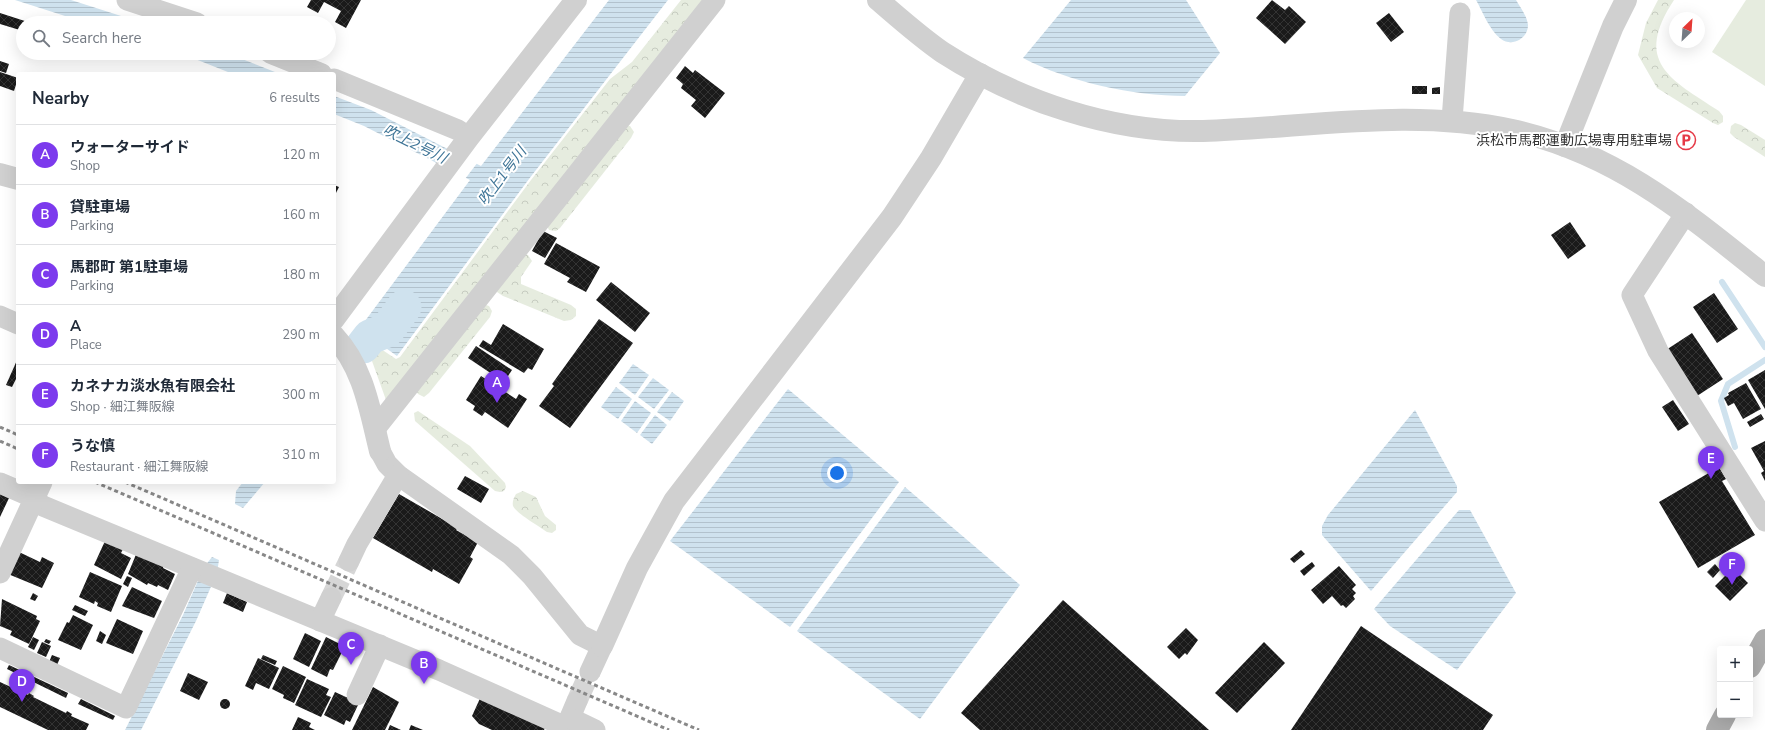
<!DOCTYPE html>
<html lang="en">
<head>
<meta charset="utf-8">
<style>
  body { margin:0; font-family:"Nunito Sans","Noto Sans JP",sans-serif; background:#f2f2f3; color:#1f2937 }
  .controls { position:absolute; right:12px; bottom:12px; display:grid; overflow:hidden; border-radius:4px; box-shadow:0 4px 16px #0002 }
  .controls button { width:36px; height:36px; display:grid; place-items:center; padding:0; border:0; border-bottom:1px solid #e0e1e3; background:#fff; color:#1f2937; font:20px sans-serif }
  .compass { position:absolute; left:1669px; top:12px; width:36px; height:36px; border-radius:50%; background:#fff; box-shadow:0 4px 16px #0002; rotate:25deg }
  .you { position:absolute; left:837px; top:473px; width:14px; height:14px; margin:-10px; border:3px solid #fff; border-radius:50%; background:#1a73e8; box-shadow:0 0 0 6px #1a73e833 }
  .badge { display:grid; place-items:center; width:26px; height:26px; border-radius:50%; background:#7c3aed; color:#fff; font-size:13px; font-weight:700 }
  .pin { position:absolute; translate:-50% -33px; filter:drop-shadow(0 1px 2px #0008) }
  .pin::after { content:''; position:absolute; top:21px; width:14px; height:12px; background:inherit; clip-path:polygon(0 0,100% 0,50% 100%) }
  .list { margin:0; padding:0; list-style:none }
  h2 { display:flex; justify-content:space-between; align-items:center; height:52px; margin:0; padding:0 16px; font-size:17px }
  h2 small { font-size:13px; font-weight:400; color:#747a83 }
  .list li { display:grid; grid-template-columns:26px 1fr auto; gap:12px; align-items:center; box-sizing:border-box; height:60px; padding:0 16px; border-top:1px solid #e0e1e3 }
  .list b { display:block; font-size:15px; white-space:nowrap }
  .list p { margin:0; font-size:13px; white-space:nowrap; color:#747a83 }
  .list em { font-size:13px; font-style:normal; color:#747a83 }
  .icon { flex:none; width:22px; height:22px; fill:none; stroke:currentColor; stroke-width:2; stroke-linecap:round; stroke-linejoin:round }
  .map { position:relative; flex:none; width:1765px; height:730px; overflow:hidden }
  .search { position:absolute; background:#fff; box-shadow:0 4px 16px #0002; left:16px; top:16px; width:320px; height:44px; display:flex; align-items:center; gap:10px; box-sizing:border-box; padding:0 14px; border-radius:22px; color:#747a83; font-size:15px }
  .panel { position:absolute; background:#fff; box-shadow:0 4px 16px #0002; left:16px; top:72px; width:320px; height:412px; border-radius:4px }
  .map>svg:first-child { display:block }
</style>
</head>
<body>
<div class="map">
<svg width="1765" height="730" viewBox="0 0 1765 730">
  <defs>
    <pattern id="forest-crowns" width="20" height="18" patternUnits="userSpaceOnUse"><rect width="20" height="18" fill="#e6ecdf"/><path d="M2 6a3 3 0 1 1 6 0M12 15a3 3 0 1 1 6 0" fill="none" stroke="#c6cbc0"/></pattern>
    <pattern id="water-rules" width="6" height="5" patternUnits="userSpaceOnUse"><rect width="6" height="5" fill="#cfe2ee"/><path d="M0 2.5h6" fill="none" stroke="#b2c2cd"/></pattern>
    <pattern id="building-cross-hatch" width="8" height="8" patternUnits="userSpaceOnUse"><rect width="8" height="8" fill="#1a1a1a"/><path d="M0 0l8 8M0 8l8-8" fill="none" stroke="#333"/></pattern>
  </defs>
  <rect width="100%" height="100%" fill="#fff"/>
  <g fill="url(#forest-crowns)">
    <path d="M681,0h29l-324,400 -14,-39 -2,-5 2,-9 3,-2 21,14 4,-2 131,-177 79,-101 22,-17z"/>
    <path d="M1658,0h16c-41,62 -4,79 45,111l4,5v6l-5,3 -5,-2 -56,-35 -19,-33 8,-32z"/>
    <path d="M1735,123l6,2 24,15v17l-31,-20 -4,-4 1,-7z"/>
    <path d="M624,125l6,1 4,6 -3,6 -71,90 -4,3 -7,-1 -3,-6z"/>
    <path d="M523,253l5,2 4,6 -11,16v7l50,21 5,4v7l-5,4 -7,1 -61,-25 -6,-4 -2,-5z"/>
    <path d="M483,304l6,2 3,5 -2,6 -61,76 -5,4 -6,-3 -3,-5z"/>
    <path d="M418,411l52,35 35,37 1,4 -2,4 -4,1 -5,-1 -80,-70 -1,-8z"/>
    <path d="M523,491l13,6 9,19 11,9v5l-4,3 -5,-1c-8,-6 -30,-18 -34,-26 -1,-5 1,-8 3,-12z"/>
  </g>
  <path fill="#e6ecdf" d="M1746,0h19v86l-53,-34z"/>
  <g fill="url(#water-rules)">
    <path d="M15,0h56l72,23h-56z"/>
    <path d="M609,0h59l-139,179 -132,177 -38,-27 111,-149 -106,-54 -30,-12v-18l37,14 110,56z"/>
    <path d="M1071,0h115l34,53 -35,43c-52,0 -116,-14 -162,-38z"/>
    <path d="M1476,0h40c4,7 11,16 12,25 0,14 -16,22 -27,14 -12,-9 -18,-27 -25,-39z"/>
    <path d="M180,53h47l53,21h-47z"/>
    <path d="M633,364l16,11 -14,20 -16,-12z"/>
    <path d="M653,378l16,12 -15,19 -16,-12z"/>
    <path d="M616,387l16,12 -14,20 -17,-12z"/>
    <path d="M788,389l111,93 -109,145 -120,-86z"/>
    <path d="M672,392l12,9 -14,20 -13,-9z"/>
    <path d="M635,401l16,12 -14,20 -16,-12z"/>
    <path d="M1415,410l42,76v6l-86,99 -49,-56v-9l6,-11z"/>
    <path d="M655,415l12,10 -15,19 -12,-9z"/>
    <path d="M243,482h22l-22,26 -8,-4 1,-13z"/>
    <path d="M905,487l115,98 -100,134 -123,-88z"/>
    <path d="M1459,510h11l46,83 -59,77 -67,-44 -16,-17z"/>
    <path d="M212,557l7,3 -2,13 -21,48 -55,109h-16l58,-115 21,-48z"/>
  </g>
  <path fill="#fff" d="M449,147l29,15 -13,17 -29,-14z"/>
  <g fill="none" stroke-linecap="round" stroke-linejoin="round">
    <g stroke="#cfe2ee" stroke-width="6">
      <path d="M1722,282l43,65"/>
      <path d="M1735,447l-14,-46 7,-17 37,-24"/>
    </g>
    <path stroke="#cfe2ee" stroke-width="35" d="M363,346l7,-9 17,-7 17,-23"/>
  </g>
  <g fill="url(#building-cross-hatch)">
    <path d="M311,0h50l-15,28 -11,-6 6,-11 -17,-9 -6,11 -11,-6z"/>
    <path d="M1272,0l13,10 4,-4 17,16 -21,22 -29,-26z"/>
    <path d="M0,13l31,10h-8v8l-23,-7z"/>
    <path d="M1389,13l15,19 -13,10 -15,-19z"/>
    <path d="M0,61l9,3 -3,9 -6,-2z"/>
    <path d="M685,66l8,7 2,-3 30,23 -20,25 -14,-12 5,-6 -15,-12 2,-4 -7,-6z"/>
    <path d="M0,72l18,6 -4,13 -14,-5z"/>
    <rect x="1412" y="86" width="15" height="8"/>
    <path d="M1440,87v7h-8v-6z"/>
    <path d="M334,185l5,2 -5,10z"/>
    <path d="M1570,222l16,24 -18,13 -17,-24z"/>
    <path d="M543,231l14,7 -12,20 -13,-7z"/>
    <path d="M556,243l44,24 -14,25 -19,-10 3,-4 -26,-14z"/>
    <path d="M611,282l39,31 -15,19 -39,-32z"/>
    <path d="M1714,293l24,36 -21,14 -24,-36z"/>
    <path d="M599,319l34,24 -63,85 -31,-22 15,-20 -2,-2z"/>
    <path d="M503,324l41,25 -12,21 -4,-2 -4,5 -45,-27 4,-6 8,5z"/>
    <path d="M1692,333l31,46 -26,17 -31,-46z"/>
    <path d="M476,346l36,24 -8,12 -36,-24z"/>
    <path d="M18,358v17l-6,12 -6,-2z"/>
    <path d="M1765,370v39l-17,-29z"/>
    <path d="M481,376l35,23 3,-5 8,5 -19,29 -23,-16 -3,4 -9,-6 2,-4 -9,-6z"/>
    <path d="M1746,383l15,26 -18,10 -9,-16 -6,3 -4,-8 5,-3 -1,-2z"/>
    <path d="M1673,400l16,24 -11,7 -16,-24z"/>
    <path d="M1761,414l3,5 -14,8 -3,-5z"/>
    <path d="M1765,441v40l-4,-8 3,-2 -13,-23z"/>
    <path d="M1719,467l7,12 -4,2 33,54 -57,33 -39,-66z"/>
    <path d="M465,476l24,13 -8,14 -24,-14z"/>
    <path d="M0,494l9,4 -9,19z"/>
    <path d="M399,494l59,34 -2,2 22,12 -8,15 3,2 -14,25 -26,-15 -1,3 -59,-34z"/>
    <path d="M105,541l18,8 -2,4 10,5 -10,21 -27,-14z"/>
    <path d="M1301,550l4,4 -11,9 -4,-4z"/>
    <path d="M19,552l21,10 2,-5 12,6 -12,25 -34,-14z"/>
    <path d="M137,552l27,12 -1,4 12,6 -7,16 -10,-5 -1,2 -9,-4 -1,2 -19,-11z"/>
    <path d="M1312,562l3,4 -11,10 -4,-5z"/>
    <path d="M1715,564l5,6 -7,8 -6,-6z"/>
    <path d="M1339,566l17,19 -4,4 4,4 -3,3 2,3 -9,9 -3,-3 -2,1 -9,-10 -9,8 -12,-14z"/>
    <path d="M1733,568l15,15 -18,18 -15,-15z"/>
    <path d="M90,572l32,14 -11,26 -14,-6 1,-3 -3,-2 -1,3 -15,-7z"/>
    <path d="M127,576l5,2 -4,9 -5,-3z"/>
    <path d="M132,587l30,14 -8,17 -32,-12z"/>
    <path d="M33,593l5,3 -3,5 -5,-2z"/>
    <path d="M227,593l20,9 -4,10 -20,-9z"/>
    <path d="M2,599l35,17 -1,3 4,2 -11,23 -19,-9 2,-4 -12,-5z"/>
    <path d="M1063,600l146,130h-229l-19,-17z"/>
    <path d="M75,605l13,6 -3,5 -13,-6z"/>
    <path d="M73,615l20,10 -12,25 -23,-10 9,-18 2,1z"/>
    <path d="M117,619l26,12 -10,23 -27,-11z"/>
    <path d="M1361,626l132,89 -10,15h-192z"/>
    <path d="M1186,628l12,12 -11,15 -2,-2 -6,6 -12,-12z"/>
    <path d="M100,631l6,4 -4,9 -6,-3z"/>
    <path d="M305,633l16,8 -12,26 -16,-8z"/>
    <path d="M33,637l6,3 -5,10 -6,-3z"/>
    <path d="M326,637l16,8 -2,4 3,1 -10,20 -3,-1 -3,8 -16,-8z"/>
    <path d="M46,639l5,2 -2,3 -5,-2z"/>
    <path d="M42,642l9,4 -5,11 -9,-4z"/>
    <path d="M1264,642l21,21 -48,50 -22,-20z"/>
    <path d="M52,655l8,3 -3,7 -8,-3z"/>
    <path d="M263,655l14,6 -2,4 -14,-6z"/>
    <path d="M258,658l21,10 -10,21 -13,-6 -3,7 -8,-4z"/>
    <path d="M9,665l59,28 -2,5 -59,-29z"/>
    <path d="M283,666l23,11 -12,26 -11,-5 1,-3 -12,-6z"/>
    <path d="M188,673l20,9 -9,18 -19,-9z"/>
    <path d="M307,679l22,10 -3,6 5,2 -10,20 -26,-12z"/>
    <path d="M0,682l28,13 1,-2 5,3 -1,1 33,16 1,-2 5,3 -1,2 18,8 -3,6h-38l-48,-23z"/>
    <path d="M373,687l26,15 -14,28h-33z"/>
    <path d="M335,692l24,11 -9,19 -4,-2 -2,5 -20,-10z"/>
    <path d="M482,694l65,30 -3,6h-52l-13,-6 -7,-8z"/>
    <circle cx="225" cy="704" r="5"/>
    <path d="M81,699l34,17 -2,4 -35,-16z"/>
    <path d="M298,717l13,6 -2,4 6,3h-23z"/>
    <path d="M390,725l11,5h-13z"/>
    <path d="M411,725l12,5h-14z"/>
  </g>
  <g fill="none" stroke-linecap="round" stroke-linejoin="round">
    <g stroke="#d6d6d6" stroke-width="21" stroke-dasharray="21 10" stroke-linecap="butt">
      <path d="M331,598l18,-37"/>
      <path d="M577,701l13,-29"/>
    </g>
    <g stroke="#d0d0d0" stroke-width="21">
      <path d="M127,0l70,23"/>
      <path d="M270,53l52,21"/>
      <path d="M334,79l124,51 11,7"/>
      <path d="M1452,120l8,-107"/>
      <path d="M1686,213l-54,82 26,56 107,170"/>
      <path d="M0,316l18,8"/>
      <path d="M375,429l340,-429"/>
      <path d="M380,451l7,13 11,11 113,80 21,21 48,59 22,11 -12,26"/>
      <path d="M0,483l30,13 13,10 396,164 127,57 11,-26"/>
      <path d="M349,561l8,-17 41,-69"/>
      <path d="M0,573l42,-91"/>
      <path d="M320,621l11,-23"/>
      <path d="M0,648l126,60 66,-140"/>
      <path d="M357,695l23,-50"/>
      <path d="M570,718l25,12"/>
    </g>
    <g stroke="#d0d0d0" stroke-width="22">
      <path d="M878,0c21,18 41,36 64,52 76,49 170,81 261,79 103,-3 206,-23 309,-1 103,23 173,82 253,146"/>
      <path d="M1565,146l48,-120 13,-26"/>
      <path d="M0,174l18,5"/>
      <path d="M334,319l135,-182 107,-137"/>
      <path d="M334,336c30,32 36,75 46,115"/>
      <path d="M602,646l35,-78 37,-67 218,-284 39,-59 49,-84"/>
    </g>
    <g stroke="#ababab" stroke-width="22">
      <path d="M1750,667l15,-27"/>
      <path d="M1717,730l8,-15"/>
    </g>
    <g stroke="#888" stroke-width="3" stroke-dasharray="4 3" stroke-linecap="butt">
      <path d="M0,427l18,8"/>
      <path d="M0,441l18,8"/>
      <path d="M95,482l574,248"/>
      <path d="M125,482l574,248"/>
    </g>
  </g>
  <defs>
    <g id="parking-ring" transform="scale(1)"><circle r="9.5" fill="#fff" stroke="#e63946" stroke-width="1.5"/><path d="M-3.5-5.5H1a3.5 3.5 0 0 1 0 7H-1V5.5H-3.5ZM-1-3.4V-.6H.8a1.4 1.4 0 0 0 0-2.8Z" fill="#e63946"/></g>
  </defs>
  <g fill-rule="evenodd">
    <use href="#parking-ring" x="1686" y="140"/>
  </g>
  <g text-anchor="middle" stroke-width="4" stroke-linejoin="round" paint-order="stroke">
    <g font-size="14" fill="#333" stroke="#fff" text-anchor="end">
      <text x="1672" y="145">浜松市馬郡運動広場専用駐車場</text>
    </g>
    <g font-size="15" font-style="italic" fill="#3f7597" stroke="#fff">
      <text transform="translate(415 144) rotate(26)" y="5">吹上2号川</text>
      <text transform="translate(502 176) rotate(-53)" y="5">吹上1号川</text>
    </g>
  </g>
</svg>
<div class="controls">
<button>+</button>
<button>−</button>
</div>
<svg class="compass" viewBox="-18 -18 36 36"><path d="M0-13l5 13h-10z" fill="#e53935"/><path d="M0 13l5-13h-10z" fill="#747a83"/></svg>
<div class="you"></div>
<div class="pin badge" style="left:497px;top:403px">A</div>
<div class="pin badge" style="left:424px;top:684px">B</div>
<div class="pin badge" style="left:351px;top:665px">C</div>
<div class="pin badge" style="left:22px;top:702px">D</div>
<div class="pin badge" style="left:1711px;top:479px">E</div>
<div class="pin badge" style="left:1732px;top:585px">F</div>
<div class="search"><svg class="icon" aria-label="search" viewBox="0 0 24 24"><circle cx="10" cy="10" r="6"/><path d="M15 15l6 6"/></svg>Search here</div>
<section class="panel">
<h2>Nearby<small>6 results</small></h2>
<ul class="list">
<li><span class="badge">A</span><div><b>ウォーターサイド</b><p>Shop</p></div><em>120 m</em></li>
<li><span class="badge">B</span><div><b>貸駐車場</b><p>Parking</p></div><em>160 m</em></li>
<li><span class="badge">C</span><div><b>馬郡町 第1駐車場</b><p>Parking</p></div><em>180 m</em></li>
<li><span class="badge">D</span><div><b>A</b><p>Place</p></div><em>290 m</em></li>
<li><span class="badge">E</span><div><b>カネナカ淡水魚有限会社</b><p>Shop · 細江舞阪線</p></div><em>300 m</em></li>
<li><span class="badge">F</span><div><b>うな慎</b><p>Restaurant · 細江舞阪線</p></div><em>310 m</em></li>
</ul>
</section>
</div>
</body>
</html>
